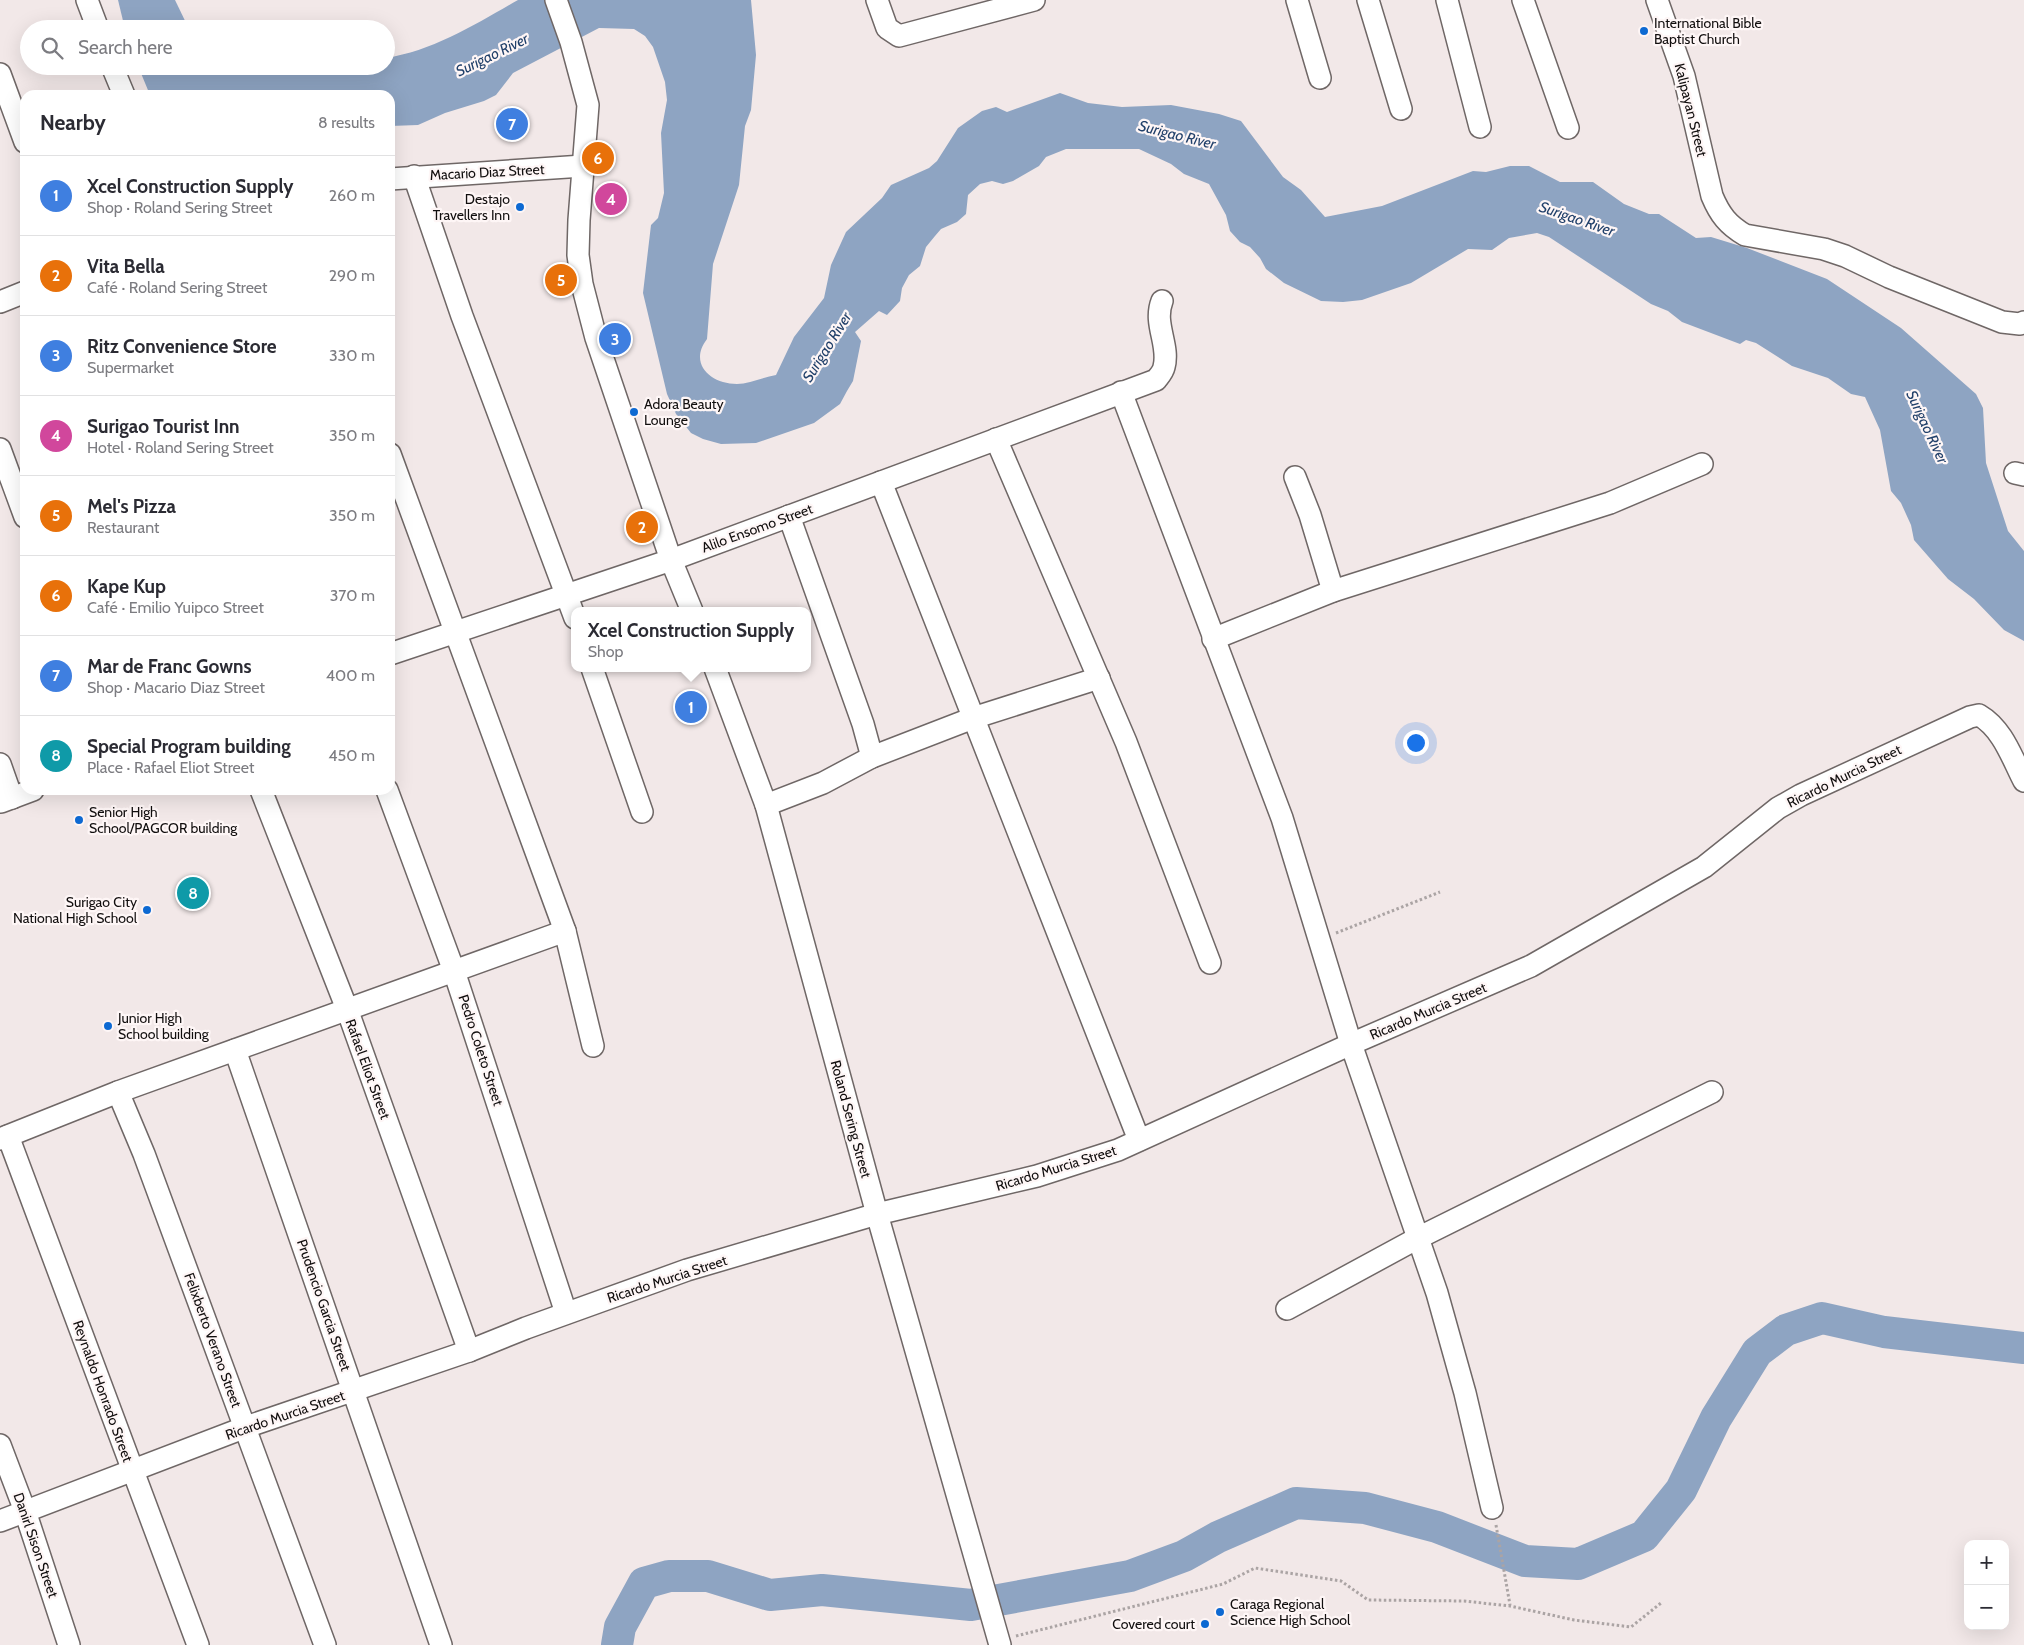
<!DOCTYPE html>
<html lang="en">
<head>
<meta charset="utf-8">
<style>
  body { margin:0; font-family:Cabin,sans-serif; background:#f2f2f3; color:#2b2b33 }
  .controls { position:absolute; right:15px; bottom:15px; display:grid; overflow:hidden; border-radius:10px; box-shadow:0 5px 20px #0002 }
  .controls button { width:45px; height:45px; display:grid; place-items:center; padding:0; border:0; border-bottom:1px solid #e1e1e2; background:#fff; color:#2b2b33; font:25px sans-serif }
  .you { position:absolute; left:1415px; top:742px; width:18px; height:18px; margin:-12px; border:4px solid #fff; border-radius:50%; background:#1a73e8; box-shadow:0 0 0 8px #1a73e833 }
  .badge { display:grid; place-items:center; width:32px; height:32px; border-radius:50%; background:#d93025; color:#fff; font-size:16px; font-weight:700 }
  .pin { position:absolute; translate:-50% -50%; border:2px solid #fff; box-shadow:0 1px 5px #0006 }
  .popup { position:absolute; left:571px; top:607px; width:240px; height:65px; box-sizing:border-box; display:grid; place-content:center; border-radius:10px; background:#fff; filter:drop-shadow(0 1px 4px #0005); font-size:16px; white-space:nowrap; color:#7c7c81 }
  .popup b { font-size:19px; color:#2b2b33 }
  .popup::after { content:''; position:absolute; left:50%; top:100%; margin-left:-10px; border:10px solid transparent; border-top-color:#fff }
  .list { margin:0; padding:0; list-style:none }
  h2 { display:flex; justify-content:space-between; align-items:center; height:65px; margin:0; padding:0 20px; font-size:21px }
  h2 small { font-size:16px; font-weight:400; color:#7c7c81 }
  .list li { display:grid; grid-template-columns:32px 1fr auto; gap:15px; align-items:center; box-sizing:border-box; height:80px; padding:0 20px; border-top:1px solid #e1e1e2 }
  .list b { display:block; font-size:19px; white-space:nowrap }
  .list p { margin:0; font-size:16px; white-space:nowrap; color:#7c7c81 }
  .list em { font-size:16px; font-style:normal; color:#7c7c81 }
  .icon { flex:none; width:28px; height:28px; fill:none; stroke:currentColor; stroke-width:2; stroke-linecap:round; stroke-linejoin:round }
  .map { position:relative; flex:none; width:2024px; height:1645px; overflow:hidden }
  .search { position:absolute; background:#fff; box-shadow:0 5px 20px #0002; left:20px; top:20px; width:375px; height:55px; display:flex; align-items:center; gap:12px; box-sizing:border-box; padding:0 18px; border-radius:28px; color:#7c7c81; font-size:19px }
  .panel { position:absolute; background:#fff; box-shadow:0 5px 20px #0002; left:20px; top:90px; width:375px; height:705px; border-radius:15px }
  .map>svg:first-child { display:block }
</style>
</head>
<body>
<div class="map">
<svg width="2024" height="1645" viewBox="0 0 2024 1645">
  <rect width="100%" height="100%" fill="#f2e8e8"/>
  <g fill="#8ea4c2">
    <path d="M118,0h57l14,29h-64z"/>
    <path d="M518,0h233l5,55 -5,55 -6,16 -6,59 -26,79 -6,75c-19,25 4,45 30,45 12,0 27,-7 39,-9l18,-38 30,-39 7,-33 15,-33 36,-34 9,-13 38,-17 8,-7 21,-33 24,-17 14,-4 11,5 53,-19 28,10 34,4 49,-2 48,9 22,7 42,56 18,13 24,27 57,-11 91,-35 13,1 24,-6h19l31,16h33l31,22 25,10h10l37,24 15,-1 36,11 80,31 74,49 75,66 7,14 3,55 22,68 16,20v90l-20,-11 -30,-31 -26,-20 -34,-39 -3,-15 -10,-22 -10,-12 -11,-61 -15,-33 -14,-3 -23,-16 -36,-12 -36,-23 -10,-3 -6,4 -58,-22 -14,-11 -17,-7 -102,-67 -12,-4 -28,5 -17,12 -24,-1 -57,34 -49,17 -19,2 -22,-1 -37,-18 -18,-14 -6,-11 -10,-11 -10,-5 -10,-11 -4,-16 -17,-31 -25,-10 -13,-10 -32,-15h-73l-20,8 -7,9 -26,15 -10,3 -11,-3 -12,3 -12,11 -2,19 -9,8 -16,7 -6,7 -9,11 -6,19 -11,9 -7,13 -2,13 -13,14 -8,-4 -24,21 6,9 -8,40 -6,10 -7,13 -26,19 -58,20 -35,1 -18,-5 -12,-6 -15,-19 -9,-20 -24,-101 8,-68 7,-7 6,-25 -3,-60 6,-33 -2,-18 -12,-35 -8,-11 -11,-7 -35,-1 -86,45 -17,22 -12,6 -39,12 -27,12 -28,1v-31h-240l-12,-29h248v-8c47,-7 92,-35 132,-58z"/>
  </g>
  <g fill="none" stroke-linecap="round" stroke-linejoin="round">
    <path stroke="#8ea4c2" stroke-width="32" d="M617,1645l3,-18 24,-44 25,-7h39l62,19 52,-5 149,15 159,-29 54,-20 34,-19 78,-34 69,5 72,19 88,34 53,3 66,-28 37,-46 35,-72 41,-66 29,-22 36,-12 62,14 140,16"/>
    <g stroke="#6f6766" stroke-width="24">
      <g id="street">
        <path d="M87,0l11,29"/>
        <path d="M556,0l15,42 17,63 -9,115 -1,35 4,29 14,54 75,222 21,51"/>
        <path d="M877,0l10,28 12,8 135,-36"/>
        <path d="M1297,0l23,78"/>
        <path d="M1368,0l33,109"/>
        <path d="M1447,0l33,127"/>
        <path d="M1523,0l45,128"/>
        <path d="M1657,0l27,76 28,120c8,19 16,29 33,39l79,14 21,7 44,21 113,45 18,2 4,-2"/>
        <path d="M112,66l12,29"/>
        <path d="M0,74l25,68"/>
        <path d="M414,176l48,140 113,302"/>
        <path d="M390,179l193,-13"/>
        <path d="M0,302l25,-10"/>
        <path d="M1121,392l161,426 69,226 86,249 28,100 27,115"/>
        <path d="M996,439l130,303 84,221"/>
        <path d="M0,449l25,68"/>
        <path d="M390,454l175,477 28,115"/>
        <path d="M2015,473l9,2"/>
        <path d="M1295,477l15,38 23,76"/>
        <path d="M881,482l258,658"/>
        <path d="M789,516l74,208 9,33"/>
        <path d="M1213,639l120,-48 277,-88 92,-39"/>
        <path d="M390,654l281,-94 485,-180c3,-4 7,-8 8,-13 6,-22 -11,-43 -2,-66"/>
        <path d="M592,668l50,144"/>
        <path d="M715,668l51,137 111,409 123,431"/>
        <path d="M0,764l12,34"/>
        <path d="M261,790l86,219 122,342"/>
        <path d="M387,790l67,181 112,342"/>
        <path d="M1,802l32,-12"/>
        <path d="M766,805l57,-22 49,-26 101,-39 126,-40"/>
        <path d="M235,1050l206,595"/>
        <path d="M118,1092l26,62 181,491"/>
        <path d="M8,1136l190,509"/>
        <path d="M0,1139l118,-47 447,-161"/>
        <path d="M1287,1309l129,-70 296,-147"/>
        <path d="M0,1445l25,66 44,134"/>
        <path d="M0,1521l246,-94 223,-76 57,-23 161,-58 190,-56 160,-38 81,-26 233,-106 180,-78 173,-99 74,-59 23,-13 169,-78 9,-2c24,14 33,43 45,66"/>
      </g>
    </g>
    <g stroke="#aba4a4" stroke-width="3" stroke-dasharray="2.5 2.5" stroke-linecap="butt">
      <path d="M1336,933l104,-41"/>
      <path d="M1496,1525l14,80"/>
      <path d="M1016,1636l207,-52 32,-16 86,13 27,19 96,1 46,5 64,14 57,7 30,-24"/>
    </g>
    <use href="#street" stroke="#fff" stroke-width="21"/>
  </g>
  <g fill="#0d69d2" stroke="#fef6f6" stroke-width="2">
    <circle cx="1644" cy="31" r="5"/>
    <circle cx="520" cy="207" r="5"/>
    <circle cx="634" cy="412" r="5"/>
    <circle cx="79" cy="820" r="5"/>
    <circle cx="147" cy="910" r="5"/>
    <circle cx="108" cy="1026" r="5"/>
    <circle cx="1220" cy="1612" r="5"/>
    <circle cx="1205" cy="1624" r="5"/>
  </g>
  <g text-anchor="middle" stroke-width="4.5" stroke-linejoin="round" paint-order="stroke">
    <g font-size="14" fill="#110e0e" stroke="#fef6f6" text-anchor="start">
      <text x="1654" y="28">International Bible<tspan x="1654" dy="16">Baptist Church</tspan></text>
      <text x="510" y="204" text-anchor="end">Destajo<tspan x="510" dy="16">Travellers Inn</tspan></text>
      <text x="644" y="409">Adora Beauty<tspan x="644" dy="16">Lounge</tspan></text>
      <text x="89" y="817">Senior High<tspan x="89" dy="16">School/PAGCOR building</tspan></text>
      <text x="137" y="907" text-anchor="end">Surigao City<tspan x="137" dy="16">National High School</tspan></text>
      <text x="118" y="1023">Junior High<tspan x="118" dy="16">School building</tspan></text>
      <text x="1230" y="1609">Caraga Regional<tspan x="1230" dy="16">Science High School</tspan></text>
      <text x="1195" y="1629" text-anchor="end">Covered court</text>
    </g>
    <g font-size="14" fill="#110e0e" stroke="#fef6f6">
      <text transform="translate(1691 110) rotate(76)" y="5">Kalipayan Street</text>
      <text transform="translate(487 172) rotate(-3)" y="5">Macario Diaz Street</text>
      <text transform="translate(757 528) rotate(-20)" y="5">Alilo Ensomo Street</text>
      <text transform="translate(1844 776) rotate(-26)" y="5">Ricardo Murcia Street</text>
      <text transform="translate(1428 1011) rotate(-23)" y="5">Ricardo Murcia Street</text>
      <text transform="translate(481 1050) rotate(72)" y="5">Pedro Coleto Street</text>
      <text transform="translate(368 1069) rotate(70)" y="5">Rafael Eliot Street</text>
      <text transform="translate(851 1119) rotate(75)" y="5">Roland Sering Street</text>
      <text transform="translate(1056 1168) rotate(-17)" y="5">Ricardo Murcia Street</text>
      <text transform="translate(667 1279) rotate(-18)" y="5">Ricardo Murcia Street</text>
      <text transform="translate(324 1305) rotate(71)" y="5">Prudencio Garcia Street</text>
      <text transform="translate(213 1340) rotate(70)" y="5">Felixberto Verano Street</text>
      <text transform="translate(103 1391) rotate(70)" y="5">Reynaldo Honrado Street</text>
      <text transform="translate(285 1415) rotate(-19)" y="5">Ricardo Murcia Street</text>
      <text transform="translate(36 1545) rotate(71)" y="5">Danirl Sison Street</text>
    </g>
    <g font-size="15" font-style="italic" fill="#21406a" stroke="#fef6f6">
      <text transform="translate(492 55) rotate(-26)" y="5">Surigao River</text>
      <text transform="translate(1177 135) rotate(14)" y="5">Surigao River</text>
      <text transform="translate(1577 219) rotate(19)" y="5">Surigao River</text>
      <text transform="translate(827 347) rotate(-58)" y="5">Surigao River</text>
      <text transform="translate(1927 427) rotate(65)" y="5">Surigao River</text>
    </g>
  </g>
</svg>
<div class="controls">
<button>+</button>
<button>−</button>
</div>
<div class="you"></div>
<div class="pin badge" style="left:691px;top:707px;background:#3f7fe0">1</div>
<div class="popup"><b>Xcel Construction Supply</b>Shop</div>
<div class="pin badge" style="left:642px;top:527px;background:#e8710a">2</div>
<div class="pin badge" style="left:615px;top:339px;background:#3f7fe0">3</div>
<div class="pin badge" style="left:611px;top:199px;background:#d1479c">4</div>
<div class="pin badge" style="left:561px;top:280px;background:#e8710a">5</div>
<div class="pin badge" style="left:598px;top:158px;background:#e8710a">6</div>
<div class="pin badge" style="left:512px;top:124px;background:#3f7fe0">7</div>
<div class="pin badge" style="left:193px;top:893px;background:#0f9aa8">8</div>
<div class="search"><svg class="icon" aria-label="search" viewBox="0 0 24 24"><circle cx="10" cy="10" r="6"/><path d="M15 15l6 6"/></svg>Search here</div>
<section class="panel">
<h2>Nearby<small>8 results</small></h2>
<ul class="list">
<li><span class="badge" style="background:#3f7fe0">1</span><div><b>Xcel Construction Supply</b><p>Shop · Roland Sering Street</p></div><em>260 m</em></li>
<li><span class="badge" style="background:#e8710a">2</span><div><b>Vita Bella</b><p>Café · Roland Sering Street</p></div><em>290 m</em></li>
<li><span class="badge" style="background:#3f7fe0">3</span><div><b>Ritz Convenience Store</b><p>Supermarket</p></div><em>330 m</em></li>
<li><span class="badge" style="background:#d1479c">4</span><div><b>Surigao Tourist Inn</b><p>Hotel · Roland Sering Street</p></div><em>350 m</em></li>
<li><span class="badge" style="background:#e8710a">5</span><div><b>Mel's Pizza</b><p>Restaurant</p></div><em>350 m</em></li>
<li><span class="badge" style="background:#e8710a">6</span><div><b>Kape Kup</b><p>Café · Emilio Yuipco Street</p></div><em>370 m</em></li>
<li><span class="badge" style="background:#3f7fe0">7</span><div><b>Mar de Franc Gowns</b><p>Shop · Macario Diaz Street</p></div><em>400 m</em></li>
<li><span class="badge" style="background:#0f9aa8">8</span><div><b>Special Program building</b><p>Place · Rafael Eliot Street</p></div><em>450 m</em></li>
</ul>
</section>
</div>
</body>
</html>
